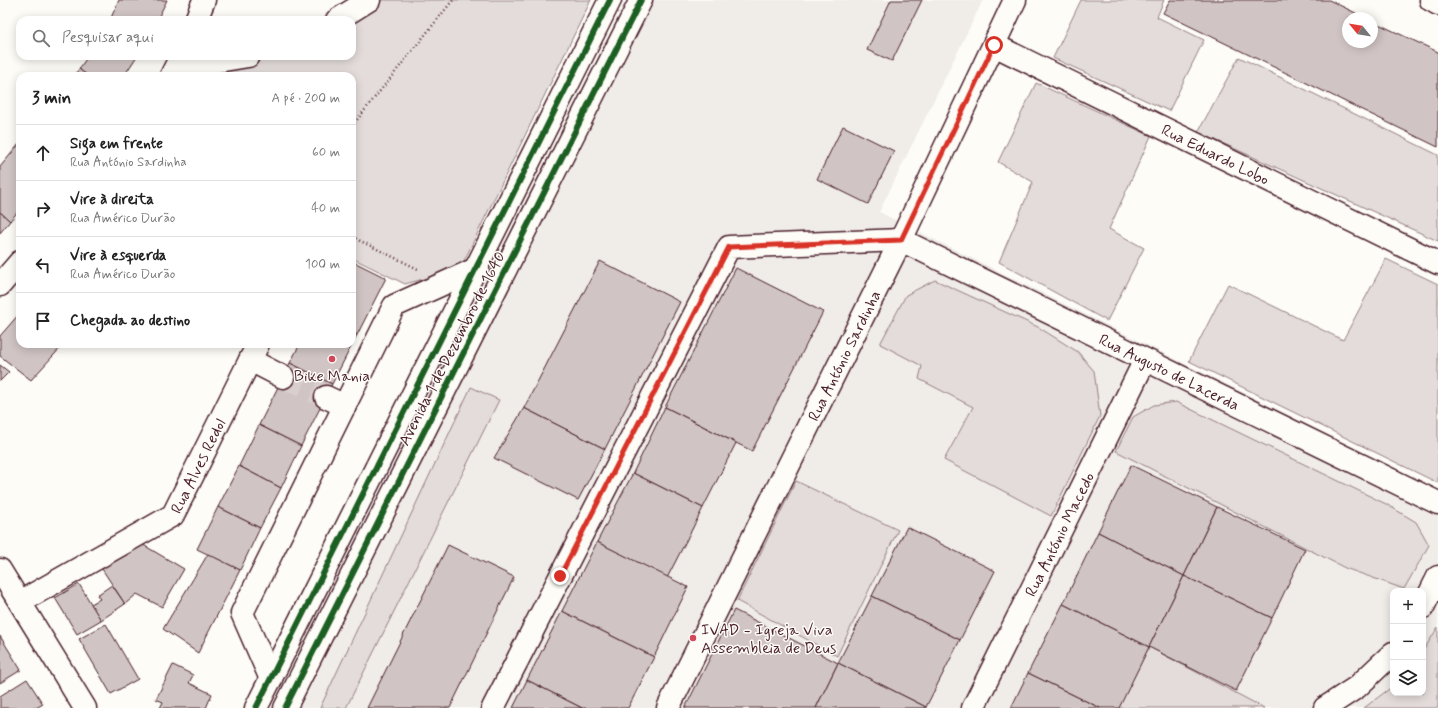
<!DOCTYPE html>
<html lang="pt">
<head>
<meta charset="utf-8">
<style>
  body { margin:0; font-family:Mynerve,sans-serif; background:#f2f2f2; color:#222 }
  .controls { position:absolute; right:12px; bottom:12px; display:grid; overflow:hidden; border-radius:8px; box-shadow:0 2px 10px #0003 }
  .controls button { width:36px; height:36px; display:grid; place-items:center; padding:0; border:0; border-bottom:1px solid #e0e0e0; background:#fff; color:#222; font:20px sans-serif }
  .compass { position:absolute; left:1342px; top:12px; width:36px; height:36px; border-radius:50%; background:#fff; box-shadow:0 2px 10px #0003; rotate:300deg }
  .stop { position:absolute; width:12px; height:12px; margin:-9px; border:3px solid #d93025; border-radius:50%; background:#fff }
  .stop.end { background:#d93025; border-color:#fff; box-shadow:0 1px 4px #0008 }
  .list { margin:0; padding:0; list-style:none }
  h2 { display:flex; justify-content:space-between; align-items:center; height:52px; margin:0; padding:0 16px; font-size:17px }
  h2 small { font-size:13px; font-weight:400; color:#767676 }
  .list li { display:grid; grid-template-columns:26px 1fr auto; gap:12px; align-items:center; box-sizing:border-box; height:56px; padding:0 16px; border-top:1px solid #e0e0e0 }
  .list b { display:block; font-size:15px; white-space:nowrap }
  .list p { margin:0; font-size:13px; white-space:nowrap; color:#767676 }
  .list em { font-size:13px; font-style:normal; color:#767676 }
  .icon { flex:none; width:22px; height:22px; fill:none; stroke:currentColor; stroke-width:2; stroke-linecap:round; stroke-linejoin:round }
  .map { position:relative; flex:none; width:1438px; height:708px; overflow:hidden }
  .search { position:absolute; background:#fff; box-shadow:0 2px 10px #0003; left:16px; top:16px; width:340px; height:44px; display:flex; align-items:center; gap:10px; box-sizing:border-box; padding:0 14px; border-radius:12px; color:#767676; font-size:15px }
  .panel { position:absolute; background:#fff; box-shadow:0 2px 10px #0003; left:16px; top:72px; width:340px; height:276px; border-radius:12px }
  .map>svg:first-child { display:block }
</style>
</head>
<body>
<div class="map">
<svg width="1438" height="708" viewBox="0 0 1438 708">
  <rect width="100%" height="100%" fill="#fdfcf7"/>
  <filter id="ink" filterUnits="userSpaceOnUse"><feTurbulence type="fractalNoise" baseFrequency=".025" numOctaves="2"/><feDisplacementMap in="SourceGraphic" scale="8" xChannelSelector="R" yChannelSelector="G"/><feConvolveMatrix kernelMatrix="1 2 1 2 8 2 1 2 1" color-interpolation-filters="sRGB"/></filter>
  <g filter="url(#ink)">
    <path fill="#f0ece8" d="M626,0h357l-104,212 559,277v138l-8,15 -7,9v-60h-30v95l-29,22h-1092z"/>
    <g fill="#e3dcda" stroke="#967e82">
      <path d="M376,0h215l-131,269 -55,15 -53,-26v-182h-165l2,-3 88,-17h75v-36z"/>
      <path d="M1081,0h83l-7,17 47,23 -35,71 -116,-53z"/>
      <path d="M1239,57l199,98v86l-240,-109z"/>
      <path d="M1036,83l115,53 -42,93 35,19 -37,73 -108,-59 34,-80 -35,-20z"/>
      <path d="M1386,259l52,25v199l-249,-122 39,-77 115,56z"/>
      <path d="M935,280l103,47 40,25 16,19 6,45 -49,100 -107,-56 29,-53 -54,-28 3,-13 -42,-22 26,-49z"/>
      <path d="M471,387l28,13 -153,308h-26z"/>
      <path d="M1176,402l210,102 30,18 13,23 -25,44 -59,-21 -229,-117 17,-34 21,-12z"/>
      <path d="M796,481l102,49 -61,126 -100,-55z"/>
      <path d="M1438,627v81h-74l29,-22v7h30v-42z"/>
      <path d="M1149,647l115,61h-146z"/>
    </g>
    <g fill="#d0c5c4" stroke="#4a1f2b">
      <path d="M119,0h48l-10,20h-47z"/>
      <path d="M891,0h31l-30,61 -25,-11z"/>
      <path d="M1170,0h159l37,18h-18v24h24v-21l66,31v95l-275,-134z"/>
      <path d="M88,56h49l-13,20h-36l-9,-7z"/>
      <path d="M79,69l9,7h-14z"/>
      <path d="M843,126l51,25 -26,53 -51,-25z"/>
      <path d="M20,143v66l-10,12 -10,-9v-45z"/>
      <path d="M0,212l10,9 -10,12z"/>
      <path d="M352,261l34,17 -29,57 -5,-3z"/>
      <path d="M600,261l80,41 -75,147 -81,-41z"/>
      <path d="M736,268l87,44 -71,139 -87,-44z"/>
      <path d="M20,313v31h44l-33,36 -31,-24v-20z"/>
      <path d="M352,332l5,3 -25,49 -42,-21 10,-19h52z"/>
      <path d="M290,363l42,21 -31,62 -42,-21z"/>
      <path d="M0,365l9,7 -9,9z"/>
      <path d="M665,407l71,36 -33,65 -70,-35z"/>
      <path d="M524,408l81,41 -27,51 -84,-42z"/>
      <path d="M259,425l42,21 -20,42 -42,-22z"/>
      <path d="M1131,465l86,42 -33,69 -86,-44z"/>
      <path d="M239,466l42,22 -21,40 -42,-21z"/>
      <path d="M633,473l70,35 -36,70 -70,-36z"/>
      <path d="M218,507l42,21 -20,42 -43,-21z"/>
      <path d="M1217,507l88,42 -33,69 -88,-42z"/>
      <path d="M907,527l88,44 -35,69 -88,-44z"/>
      <path d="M1098,532l86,44 -35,71 -86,-43z"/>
      <path d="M597,542l91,45 -34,70 -92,-46z"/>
      <path d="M140,543l44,26 -22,38 -25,-13 -12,10 -23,-35z"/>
      <path d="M448,545l66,32 -64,131h-83z"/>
      <path d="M208,554l32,16 -42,83 -35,-24z"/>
      <path d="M1184,576l88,42 -36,73 -87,-44z"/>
      <path d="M79,584l22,36 -24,14 -22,-36z"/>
      <path d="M112,585l13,19 -24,16 -10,-16 9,-5 -3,-4z"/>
      <path d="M872,596l88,44 -34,67 -88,-44z"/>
      <path d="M1063,604l86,43 -30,61h-19l-72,-35z"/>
      <path d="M734,610l104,53 -22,45h-131z"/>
      <path d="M562,611l92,46 -26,51h-46l-55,-28z"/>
      <path d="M106,624l32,55 -27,15 -32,-55z"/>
      <path d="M0,636l21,34 -21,13z"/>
      <path d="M838,663l88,44v1h-110z"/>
      <path d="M173,665l20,10 -4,8 23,11 -6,14h-46l3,-6 -7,-3z"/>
      <path d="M1028,673l72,35h-89z"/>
      <path d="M27,679l16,25 -7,4h-36v-12z"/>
      <path d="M527,680l55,28h-69z"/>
    </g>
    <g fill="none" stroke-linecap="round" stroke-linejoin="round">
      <path stroke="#d9d0ce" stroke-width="22" stroke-dasharray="22 11" stroke-linecap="butt" d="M283,377l43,20"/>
      <g stroke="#4a1f2b" stroke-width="25">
        <g id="street">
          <path d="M1431,0l7,4"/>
          <path d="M337,20l32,-20"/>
          <path id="s1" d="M994,45l444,218"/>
          <path d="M176,68l72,-12"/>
          <path d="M250,360l33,17"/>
          <path d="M326,397l19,9"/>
          <path id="s2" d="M20,602l153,-87 85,-171"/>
          <path d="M1423,607l15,-30"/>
          <path d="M271,679l-29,-66 152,-307 84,-38"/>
          <path id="s3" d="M493,708l236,-461 172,-7 537,263"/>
          <path id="s4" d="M668,708l233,-468 114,-240"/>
          <path id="s5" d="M973,708l172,-348"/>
          <path d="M1325,708l32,-21 36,-34"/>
        </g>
      </g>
      <g stroke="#4a1f2b" stroke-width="25">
        <g id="secondary">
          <path d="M196,20l8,-20"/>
          <path d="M171,76l10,-20"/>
          <path d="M0,285l20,-23"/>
          <path d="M0,570l85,138"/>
        </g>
      </g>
      <g stroke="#4a1f2b" stroke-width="25">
        <g id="primary">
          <path d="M256,708l354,-708"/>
          <path d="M285,708l356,-708"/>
        </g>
      </g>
      <g stroke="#4a1f2b" stroke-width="2.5" stroke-dasharray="1 3" stroke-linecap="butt">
        <path d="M352,126l101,-126"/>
        <path d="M352,237l66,32"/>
      </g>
      <use href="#street" stroke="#fdfcf7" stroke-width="22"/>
      <use href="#secondary" stroke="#fdfcf7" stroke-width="22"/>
      <use href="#primary" stroke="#fdfcf7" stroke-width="22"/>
      <g stroke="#fdfcf7" stroke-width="8">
        <g id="cycleway">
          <path d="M256,708l354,-708"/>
          <path d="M285,708l356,-708"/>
        </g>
      </g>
      <use href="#cycleway" stroke="#1b5e20" stroke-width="6"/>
    </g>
  </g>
  <g fill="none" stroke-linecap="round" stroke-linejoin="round" filter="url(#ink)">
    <path stroke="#d93025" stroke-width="5" d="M560,576l169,-329 172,-7 93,-195"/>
  </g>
  <g fill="#d1495b" stroke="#fdfcf7" stroke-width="1.5">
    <circle cx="332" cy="359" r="4"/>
    <circle cx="693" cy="638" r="4"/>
  </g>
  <g text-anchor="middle" stroke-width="3" stroke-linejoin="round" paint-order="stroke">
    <g font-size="16" fill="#4a1f2b" stroke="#fdfcf7">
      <text dy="6" stroke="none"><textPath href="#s1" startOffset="247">Rua Eduardo Lobo</textPath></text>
      <text transform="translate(451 348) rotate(-63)" y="6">Avenida 1 de Dezembro de 1640</text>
      <text dy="6" stroke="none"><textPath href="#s4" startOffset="394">Rua António Sardinha</textPath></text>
      <text dy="6" stroke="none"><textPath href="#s3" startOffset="989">Rua Augusto de Lacerda</textPath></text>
      <text dy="6" stroke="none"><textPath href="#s2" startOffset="231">Rua Alves Redol</textPath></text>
      <text dy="6" stroke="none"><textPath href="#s5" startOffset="194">Rua António Macedo</textPath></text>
    </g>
    <g font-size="16" fill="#4a1f2b" stroke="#fdfcf7">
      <text x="332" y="381">Bike Mania</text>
      <text x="701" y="635" text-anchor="start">IVAD - Igreja Viva<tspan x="701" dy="18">Assembleia de Deus</tspan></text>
    </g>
  </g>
</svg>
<div class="controls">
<button>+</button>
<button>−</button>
<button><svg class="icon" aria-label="layers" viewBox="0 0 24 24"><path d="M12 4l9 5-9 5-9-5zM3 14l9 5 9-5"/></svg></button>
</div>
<svg class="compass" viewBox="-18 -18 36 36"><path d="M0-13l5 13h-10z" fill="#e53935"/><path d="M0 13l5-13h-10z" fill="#767676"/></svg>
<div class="stop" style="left:994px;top:45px"></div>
<div class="stop end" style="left:560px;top:576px"></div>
<div class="search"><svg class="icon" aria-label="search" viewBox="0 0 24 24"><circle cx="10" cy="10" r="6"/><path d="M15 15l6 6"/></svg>Pesquisar aqui</div>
<section class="panel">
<h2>3 min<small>A pé · 200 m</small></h2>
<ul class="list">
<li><svg class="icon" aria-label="ahead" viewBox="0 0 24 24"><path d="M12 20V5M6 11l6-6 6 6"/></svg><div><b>Siga em frente</b><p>Rua António Sardinha</p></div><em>60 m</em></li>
<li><svg class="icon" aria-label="right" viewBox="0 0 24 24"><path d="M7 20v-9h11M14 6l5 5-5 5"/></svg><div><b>Vire à direita</b><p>Rua Américo Durão</p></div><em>40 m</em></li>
<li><svg class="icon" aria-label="left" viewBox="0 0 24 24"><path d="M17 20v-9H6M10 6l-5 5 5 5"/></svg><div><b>Vire à esquerda</b><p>Rua Américo Durão</p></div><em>100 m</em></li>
<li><svg class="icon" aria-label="arrive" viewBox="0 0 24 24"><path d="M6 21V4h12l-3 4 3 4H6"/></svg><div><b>Chegada ao destino</b></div></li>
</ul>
</section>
</div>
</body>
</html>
